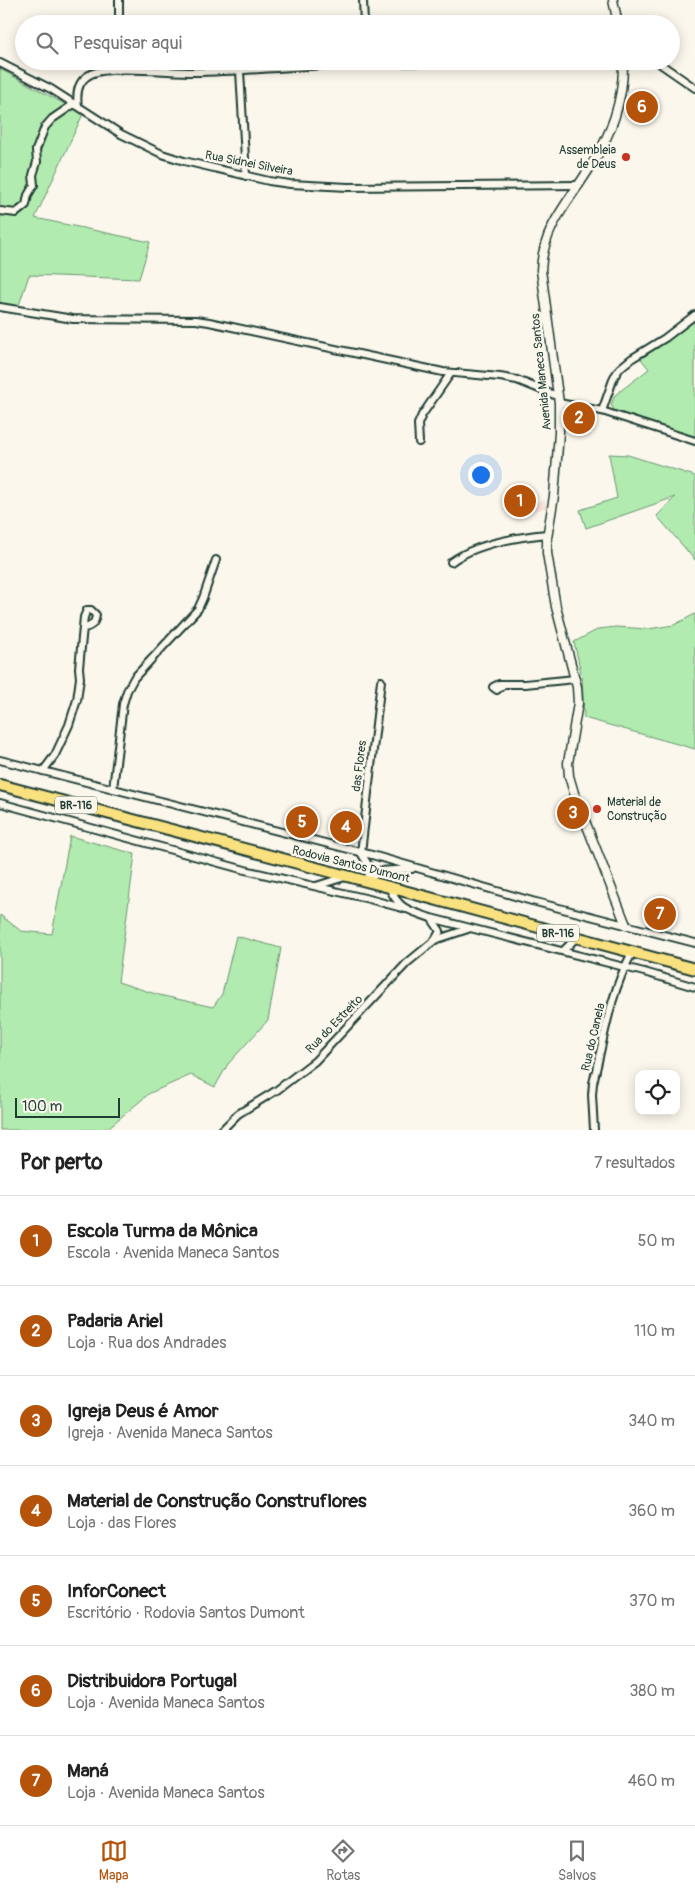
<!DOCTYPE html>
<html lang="pt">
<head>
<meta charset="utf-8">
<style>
  body { margin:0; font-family:Pangolin,sans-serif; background:#f6f6f6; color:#222 }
  .controls { position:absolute; right:15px; bottom:15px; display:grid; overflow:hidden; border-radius:10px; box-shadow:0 2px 12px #0003 }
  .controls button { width:45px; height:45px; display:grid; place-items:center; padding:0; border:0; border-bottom:1px solid #e0e0e0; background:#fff; color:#222; font:25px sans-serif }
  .scale { position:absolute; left:15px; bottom:12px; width:105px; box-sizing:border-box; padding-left:5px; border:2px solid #1f3d34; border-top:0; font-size:14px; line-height:18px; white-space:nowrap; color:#1f3d34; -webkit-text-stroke:4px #fbf7ec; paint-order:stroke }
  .you { position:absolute; left:480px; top:474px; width:18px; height:18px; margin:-12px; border:4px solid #fff; border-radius:50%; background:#1a73e8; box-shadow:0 0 0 8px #1a73e833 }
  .badge { display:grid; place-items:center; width:32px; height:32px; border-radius:50%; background:#b45309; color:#fff; font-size:16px; font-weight:700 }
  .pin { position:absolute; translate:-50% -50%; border:2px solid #fff; box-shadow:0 1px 5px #0006 }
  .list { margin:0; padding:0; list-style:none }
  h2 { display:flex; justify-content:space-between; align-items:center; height:65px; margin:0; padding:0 20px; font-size:21px }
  h2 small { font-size:16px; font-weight:400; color:#767676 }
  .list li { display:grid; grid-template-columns:32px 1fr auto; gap:15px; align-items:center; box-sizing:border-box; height:90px; padding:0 20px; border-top:1px solid #e0e0e0 }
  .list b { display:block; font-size:19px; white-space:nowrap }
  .list p { margin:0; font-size:16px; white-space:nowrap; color:#767676 }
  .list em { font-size:16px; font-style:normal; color:#767676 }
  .icon { flex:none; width:28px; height:28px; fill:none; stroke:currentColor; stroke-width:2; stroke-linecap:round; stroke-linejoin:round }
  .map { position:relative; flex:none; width:695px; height:1130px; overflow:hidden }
  .search { position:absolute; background:#fff; box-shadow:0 2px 12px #0003; left:15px; right:15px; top:15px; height:55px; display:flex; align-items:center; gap:12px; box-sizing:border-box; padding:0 18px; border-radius:28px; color:#767676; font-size:19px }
  .sheet { height:695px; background:#fff }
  nav { display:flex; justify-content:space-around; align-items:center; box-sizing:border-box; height:70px; border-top:1px solid #e0e0e0; background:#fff; font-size:14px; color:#767676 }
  nav a { display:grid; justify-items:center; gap:2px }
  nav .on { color:#b45309 }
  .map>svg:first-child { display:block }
</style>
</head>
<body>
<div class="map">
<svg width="695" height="1130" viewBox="0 0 695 1130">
  <rect width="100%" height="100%" fill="#fbf7ec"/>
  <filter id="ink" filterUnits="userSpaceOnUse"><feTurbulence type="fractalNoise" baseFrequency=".02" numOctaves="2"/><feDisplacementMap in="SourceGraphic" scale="10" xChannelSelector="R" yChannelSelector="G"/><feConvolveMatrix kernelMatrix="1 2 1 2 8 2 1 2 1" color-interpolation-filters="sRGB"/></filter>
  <g filter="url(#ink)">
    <path fill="#f8e3db" d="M527,494l2,10 16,-4 2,8 -17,4 -2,-8 -15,4 -2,-10z"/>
    <g fill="#b2ebaf" stroke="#689472">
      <path d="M0,69l83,45 -48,104 115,24 -11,37 -110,-4 -10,30 -19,3z"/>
      <path d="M695,321v117l-74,-24 -7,-4 -3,-5 4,-10 34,-26 -8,-10z"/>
      <path d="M609,454l19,1 67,21v84l-38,-44 18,-19 -89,31 -6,-18 37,-12z"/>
      <path d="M695,614v135l-111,-31 -2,-41 -8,-35 25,-13 17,-2 32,2 26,-4z"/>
      <path d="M70,836l65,18 -17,128 41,13 54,12 9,-13 14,-58 45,12 -13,72 -40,44 -13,23 -24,-12 -41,18 -41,34 -8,3h-101v-215l21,16 31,3z"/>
    </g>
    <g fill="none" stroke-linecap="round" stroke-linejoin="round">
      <g stroke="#1f3d34" stroke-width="10">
        <g id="minor">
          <path d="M363,0l1,24"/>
          <path d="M119,24v-24"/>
          <path d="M656,61l39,27"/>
          <path d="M0,63l51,26 70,45 41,20 22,7 85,20 21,3 58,3 231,-2"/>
          <path d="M118,70v-9"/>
          <path d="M240,71l6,105"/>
          <path d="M78,106c-2,-13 0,-26 13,-32 18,-9 78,-2 102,-2 58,-1 115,-7 174,-9 40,-1 80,0 121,-2"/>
          <path d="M0,211l16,2 10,-8 2,-10 6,-10 -1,-10 4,-13 -1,-12 9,-23 7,-8 22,-15"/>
          <path d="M0,307l73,12 123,1 13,2 234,50 57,5 17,3 40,16"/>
          <path d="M559,403l43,8 93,30"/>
          <path d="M602,411l12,-34 6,-9 11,-9 34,-21 30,-23"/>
          <path d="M419,442l-1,-18 4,-9 29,-42"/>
          <path d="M451,562c25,-19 66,-25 96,-28"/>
          <path d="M503,685l-6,5 -4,-3 6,-3h26l50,-5"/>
          <path d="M0,760l372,95 160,46 163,42"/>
          <path d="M43,771l12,-16 14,-30 8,-25 3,-22 -1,-10 5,-51 3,-7h4l5,5c-1,8 -4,12 -13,13"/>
          <path d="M113,789l10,-85 4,-13 7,-13 64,-69 5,-11 13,-38"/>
          <path d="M0,803l245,67 124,29 37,10"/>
          <path d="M368,882l1,-16 -8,-13 20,-172"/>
          <path d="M368,882l10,-11 34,-2"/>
          <path d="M316,886l29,-9"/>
          <path d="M389,887c10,23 20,23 42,31l213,54 51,15"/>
          <path d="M435,940l33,-11"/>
          <path d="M563,951l13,-13"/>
          <path d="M222,1130l16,-16 39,-24 38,-29 92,-98 28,-23 5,-9 -8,-12"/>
          <path d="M594,1130l-2,-35 1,-12c11,-44 17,-90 39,-130"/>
        </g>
      </g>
      <g stroke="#1f3d34" stroke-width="11">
        <g id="tertiary">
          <path d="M613,0l5,24"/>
          <path d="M623,61c1,40 -12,75 -34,108 -21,34 -46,58 -48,101l18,133v30l-5,63 -7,42v15l9,54 21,80 1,16 -10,60 1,13 5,17 52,132"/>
        </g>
      </g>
      <g stroke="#1f3d34" stroke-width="14">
        <path id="trunk" d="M0,785l389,102 306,82"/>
      </g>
      <use href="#minor" stroke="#fbf7ec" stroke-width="6"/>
      <use href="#tertiary" stroke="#fbf7ec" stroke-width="8"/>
      <use href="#trunk" stroke="#fae180" stroke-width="10"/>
    </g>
  </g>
  <g fill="#c8321e" stroke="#fbf7ec" stroke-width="2">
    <circle cx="626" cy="157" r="5"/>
    <circle cx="597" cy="809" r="5"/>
  </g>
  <g text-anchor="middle" stroke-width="5" stroke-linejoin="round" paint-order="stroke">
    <g fill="#fbf7ec" stroke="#61756b" stroke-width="1">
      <rect x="55" y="796.5" width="42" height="17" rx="4"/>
      <rect x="537" y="924.5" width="42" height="17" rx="4"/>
    </g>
    <g font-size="11" font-weight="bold" fill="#1f3d34">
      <text x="76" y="809">BR-116</text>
      <text x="558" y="937">BR-116</text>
    </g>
    <g font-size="12" fill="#1f3d34" stroke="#fbf7ec" text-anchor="end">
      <text x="616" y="154">Assembleia<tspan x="616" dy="14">de Deus</tspan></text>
      <text x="607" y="806" text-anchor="start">Material de<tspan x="607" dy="14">Construção</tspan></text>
    </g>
    <g font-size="12" fill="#1f3d34" stroke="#fbf7ec">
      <text transform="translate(249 163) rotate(11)" y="4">Rua Sidnei Silveira</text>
      <text transform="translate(541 372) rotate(-96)" y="4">Avenida Maneca Santos</text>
      <text transform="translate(359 766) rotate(-83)" y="4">das Flores</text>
      <text transform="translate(351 864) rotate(14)" y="4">Rodovia Santos Dumont</text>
      <text transform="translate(334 1024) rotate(-46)" y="4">Rua do Estreito</text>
      <text transform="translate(593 1037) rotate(-77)" y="4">Rua do Canela</text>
    </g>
  </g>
</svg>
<div class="controls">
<button><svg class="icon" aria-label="locate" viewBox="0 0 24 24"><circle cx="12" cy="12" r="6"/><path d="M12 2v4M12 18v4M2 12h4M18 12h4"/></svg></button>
</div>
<div class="scale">100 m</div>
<div class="you"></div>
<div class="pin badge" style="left:520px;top:501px">1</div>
<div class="pin badge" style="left:579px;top:418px">2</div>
<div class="pin badge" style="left:573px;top:813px">3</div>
<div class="pin badge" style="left:346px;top:827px">4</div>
<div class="pin badge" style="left:302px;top:822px">5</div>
<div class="pin badge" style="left:642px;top:107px">6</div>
<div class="pin badge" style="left:660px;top:914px">7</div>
<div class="search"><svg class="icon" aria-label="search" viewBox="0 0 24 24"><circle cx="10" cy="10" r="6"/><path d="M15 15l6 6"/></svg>Pesquisar aqui</div>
</div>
<section class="sheet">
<h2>Por perto<small>7 resultados</small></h2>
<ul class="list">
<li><span class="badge">1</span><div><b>Escola Turma da Mônica</b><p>Escola · Avenida Maneca Santos</p></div><em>50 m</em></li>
<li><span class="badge">2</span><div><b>Padaria Ariel</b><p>Loja · Rua dos Andrades</p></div><em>110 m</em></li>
<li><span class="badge">3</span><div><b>Igreja Deus é Amor</b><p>Igreja · Avenida Maneca Santos</p></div><em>340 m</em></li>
<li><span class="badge">4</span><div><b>Material de Construção Construflores</b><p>Loja · das Flores</p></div><em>360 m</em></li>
<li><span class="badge">5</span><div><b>InforConect</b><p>Escritório · Rodovia Santos Dumont</p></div><em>370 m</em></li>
<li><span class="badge">6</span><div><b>Distribuidora Portugal</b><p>Loja · Avenida Maneca Santos</p></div><em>380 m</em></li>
<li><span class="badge">7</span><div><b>Maná</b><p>Loja · Avenida Maneca Santos</p></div><em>460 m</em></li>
</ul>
</section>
<nav>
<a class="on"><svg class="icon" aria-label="map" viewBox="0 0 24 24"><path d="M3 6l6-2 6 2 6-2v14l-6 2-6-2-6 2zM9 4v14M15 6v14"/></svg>Mapa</a>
<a><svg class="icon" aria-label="directions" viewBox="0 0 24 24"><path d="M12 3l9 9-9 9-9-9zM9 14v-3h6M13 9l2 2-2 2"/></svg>Rotas</a>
<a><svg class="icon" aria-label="saved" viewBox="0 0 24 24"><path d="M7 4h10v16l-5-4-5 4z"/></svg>Salvos</a>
</nav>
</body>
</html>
